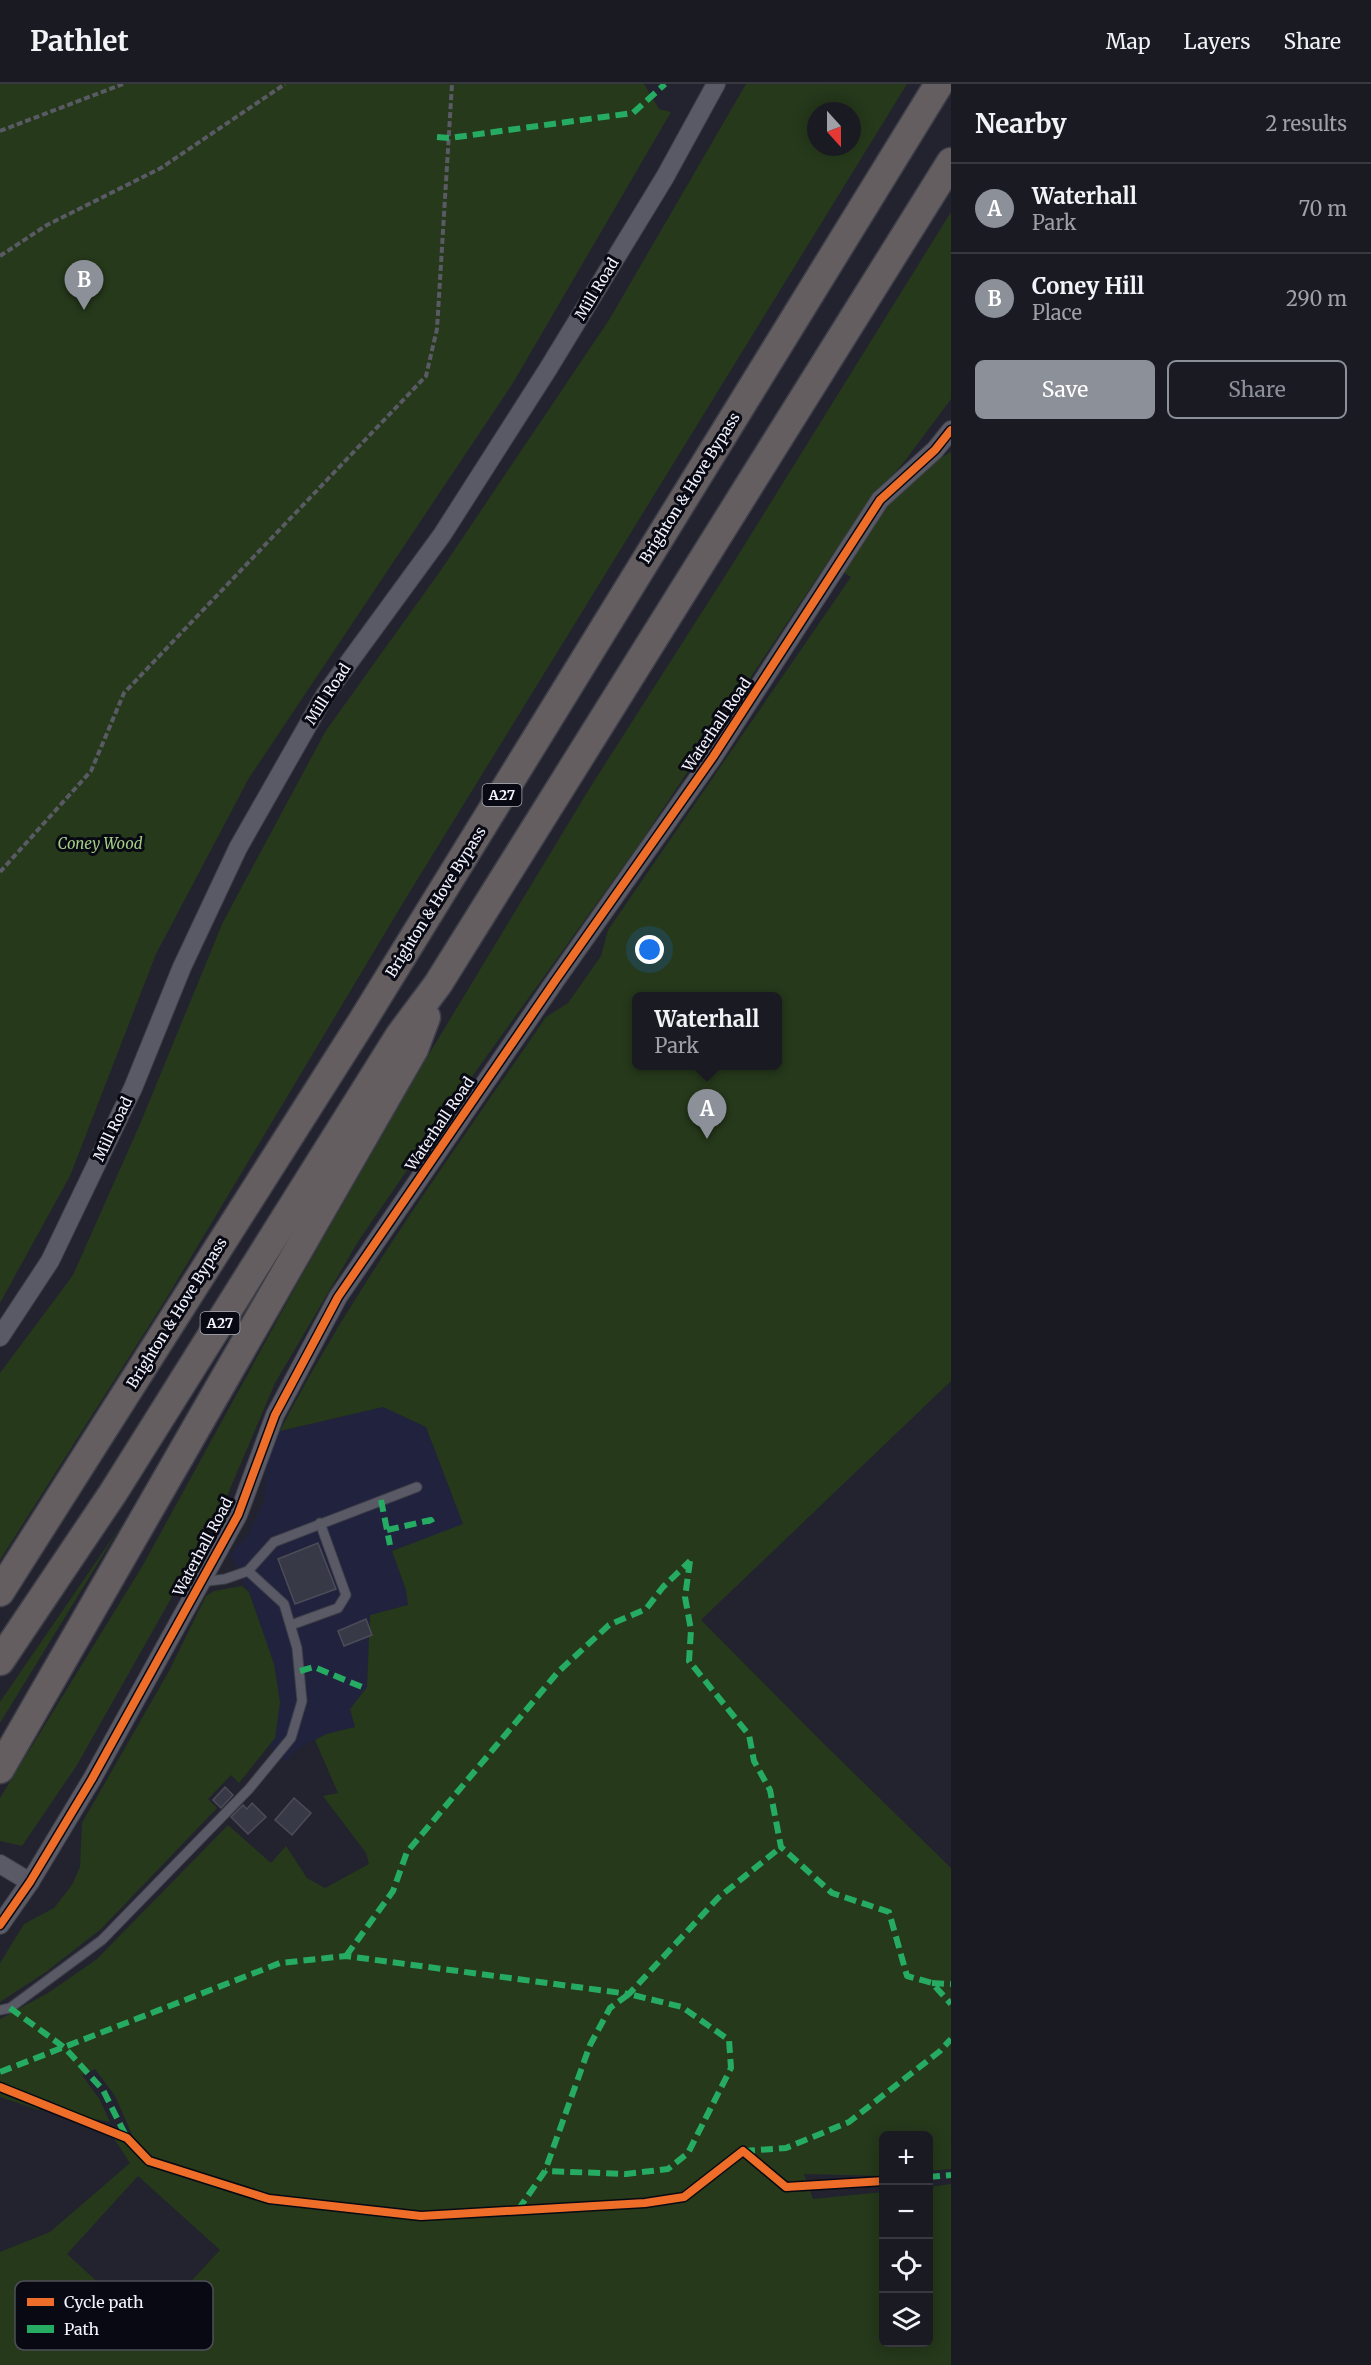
<!DOCTYPE html>
<html lang="en">
<head>
<meta charset="utf-8">
<style>
  body { margin:0; font-family:Merriweather,serif; background:#272730; color:#f1f3f6 }
  .controls { position:absolute; right:18px; bottom:18px; display:grid; overflow:hidden; border-radius:9px; box-shadow:0 3px 15px #0003 }
  .controls button { width:54px; height:54px; display:grid; place-items:center; padding:0; border:0; border-bottom:2px solid #383841; background:#1a1a23; color:#f1f3f6; font:30px sans-serif }
  .compass { position:absolute; left:807px; top:18px; width:54px; height:54px; border-radius:50%; background:#1a1a23; box-shadow:0 3px 15px #0003; rotate:159deg }
  .you { position:absolute; left:650px; top:866px; width:21px; height:21px; margin:-15px; border:4px solid #fff; border-radius:50%; background:#1a73e8; box-shadow:0 0 0 9px #1a73e833 }
  .badge { display:grid; place-items:center; width:39px; height:39px; border-radius:50%; background:#8c9099; color:#fff; font-size:20px; font-weight:700 }
  .pin { position:absolute; translate:-50% -50px; filter:drop-shadow(0 2px 3px #0008) }
  .pin::after { content:''; position:absolute; top:32px; width:21px; height:18px; background:inherit; clip-path:polygon(0 0,100% 0,50% 100%) }
  .popup { position:absolute; left:632px; top:908px; width:150px; height:78px; box-sizing:border-box; display:grid; place-content:center; border-radius:9px; background:#1a1a23; filter:drop-shadow(0 2px 4px #0005); font-size:20px; white-space:nowrap; color:#9fa1a6 }
  .popup b { font-size:22px; color:#f1f3f6 }
  .popup::after { content:''; position:absolute; left:50%; top:100%; margin-left:-12px; border:12px solid transparent; border-top-color:#1a1a23 }
  .list { margin:0; padding:0; list-style:none }
  h2 { display:flex; justify-content:space-between; align-items:center; height:78px; margin:0; padding:0 24px; font-size:26px }
  h2 small { font-size:20px; font-weight:400; color:#9fa1a6 }
  .list li { display:grid; grid-template-columns:39px 1fr auto; gap:18px; align-items:center; box-sizing:border-box; height:90px; padding:0 24px; border-top:2px solid #383841 }
  .list b { display:block; font-size:22px; white-space:nowrap }
  .list p { margin:0; font-size:20px; white-space:nowrap; color:#9fa1a6 }
  .list em { font-size:20px; font-style:normal; color:#9fa1a6 }
  .actions { display:flex; gap:12px; padding:18px 24px }
  .actions a { flex:1; padding:14px 0; border:2px solid #8c9099; border-radius:9px; text-align:center; font-size:21px; color:#8c9099 }
  .actions .main { background:#8c9099; color:#fff }
  .icon { flex:none; width:33px; height:33px; fill:none; stroke:currentColor; stroke-width:2; stroke-linecap:round; stroke-linejoin:round }
  .map { position:relative; flex:none; width:951px; height:2281px; overflow:hidden }
  header { display:flex; align-items:center; gap:36px; box-sizing:border-box; height:84px; padding:0 30px; background:#1a1a23; border-bottom:2px solid #383841 }
  header strong { font-size:28px }
  nav { display:flex; gap:33px; margin-inline-start:auto; font-size:21px }
  main { display:flex }
  aside { flex:1; background:#1a1a23 }
  .map>svg:first-child { display:block }
</style>
</head>
<body>
<header>
<strong>Pathlet</strong>
<nav><a>Map</a><a>Layers</a><a>Share</a></nav>
</header>
<main>
<div class="map">
<svg width="951" height="2281" viewBox="0 0 951 2281">
  <rect width="100%" height="100%" fill="#22232f"/>
  <path fill="#21233e" d="M383,1323l43,20 37,98 -71,26 14,39 2,15 -38,10 -3,72 -17,22 5,18 -29,7 -11,6 -14,6 -15,15 -17,-14 6,-9 -1,-74 -25,-72 -19,-38 18,-19 16,-34 3,-43 13,-27z"/>
  <g fill="#26391b" fill-rule="evenodd">
    <path d="M0,0h644l15,25 12,3 -158,271 -264,395 -93,176 -86,222 -70,127z"/>
    <path d="M746,0h161l-501,814 -240,401 -166,261v-187l73,-98 67,-151 83,-202 102,-190 116,-162 168,-250zM816,27h36v36h-36z"/>
    <path d="M951,128v187l-47,63 -41,47 -225,337 -175,243 -104,151 -84,143 -54,127 -144,255 -55,81 -22,-5v-43l143,-233 153,-279 133,-232 162,-268 141,-221z"/>
    <path d="M951,368v929l-250,239 123,124 127,124v301l-22,2 -1,-35h-44l-1,40 -79,-2 9,25 70,-7 1,150h44l1,-155 22,-3v181h-951v-113l50,-20 80,-69 -17,-26 24,9 -22,-50 -20,-27 -13,6 18,25 10,22 -27,-5 -36,-17 -8,10 -39,-13v-78l48,-26 49,-34 131,-134 43,38 15,-17 21,32 18,10 44,-24 -3,-11 -43,-57 15,-3 -23,-53 11,-6 29,-7 -5,-18 17,-22 3,-72 38,-10 -2,-15 -14,-39 71,-27 -37,-97 -43,-20 -103,24c75,-146 174,-279 266,-414l22,-14 33,-47 7,-26 243,-353 -10,-6c28,-41 65,-97 110,-119zM636,912h141v70h-141zM138,2092l82,74 -72,78 -81,-74z"/>
    <path d="M122,1440l-122,199v-21z"/>
    <path d="M242,1502l7,6 25,72 6,38 -5,36 -36,45 -8,-8 -23,24 9,9 -116,121 -55,43 -46,30v-39l24,-39 30,-16 18,-23 8,-18 2,-44 87,-152 37,-75 8,-5z"/>
  </g>
  <g fill="#383946" stroke="#4b4c57" stroke-width="1.5">
    <path d="M318,1459l18,46 -41,15 -17,-45z"/>
    <path d="M366,1535l6,16 -28,11 -6,-15z"/>
    <path d="M225,1703l8,8 -12,13 -8,-8z"/>
    <path d="M294,1714l17,15 -19,22 -17,-15z"/>
    <path d="M252,1719l14,14 -18,17 -17,-17 12,-12 4,4z"/>
  </g>
  <g fill="none" stroke-linecap="round" stroke-linejoin="round">
    <g stroke="#3e3f49" stroke-width="11">
      <g id="service">
        <path d="M248,1487l26,-29 143,-55"/>
        <path d="M291,1541l47,-17 8,-13 -26,-72"/>
        <path d="M0,1926l10,-2 92,-68 147,-151 42,-51 11,-37 -5,-53 -13,-44 -36,-33 -23,8 -24,3"/>
      </g>
    </g>
    <g stroke="#3e3f49" stroke-width="20">
      <g id="minor">
        <path d="M0,1253l50,-76 83,-173 49,-121 56,-119 87,-153 117,-160 106,-166 117,-192 51,-93"/>
        <path d="M0,1780l30,18"/>
        <path d="M0,1841l30,-43 62,-103 146,-264 37,-100 63,-118 217,-316 158,-224 167,-257 55,-50 16,-20"/>
      </g>
    </g>
    <g stroke="#3e3f49" stroke-width="31">
      <g id="trunk">
        <path d="M0,1508l363,-572 576,-936"/>
        <path d="M0,1577l113,-168 287,-458 38,-51 513,-822"/>
        <path d="M0,1685l414,-720 12,-32"/>
      </g>
    </g>
    <g stroke="#595a64" stroke-width="4" stroke-dasharray="6 3" stroke-linecap="butt">
      <path d="M0,47l123,-47"/>
      <path d="M0,172l47,-31 114,-57 124,-84"/>
      <path d="M0,788l91,-101 33,-78 302,-317 11,-47 15,-245"/>
    </g>
    <use href="#service" stroke="#595a65" stroke-width="9"/>
    <use href="#minor" stroke="#595a65" stroke-width="18"/>
    <use href="#trunk" stroke="#645e60" stroke-width="28"/>
    <g stroke="#26ab63" stroke-width="6" stroke-dasharray="12 6" stroke-linecap="butt">
      <path d="M437,53l13,1 183,-25 32,-29"/>
      <path d="M381,1416l9,45"/>
      <path d="M387,1446l44,-10 3,6"/>
      <path d="M690,1477l-5,36 6,33 -2,31 60,74 5,26 16,29 11,57 51,46 57,19 18,64 25,7 19,21"/>
      <path d="M300,1587l14,-4 48,20"/>
      <path d="M346,1872l47,-65 14,-39 151,-180 51,-47 37,-16 17,-22 27,-26"/>
      <path d="M932,1899l19,1"/>
      <path d="M10,1924l55,40 38,42 24,48"/>
      <path d="M0,1988l280,-109 66,-7 283,38 89,-96 63,-51"/>
      <path d="M743,2067l43,-3 63,-26 91,-71 11,-12"/>
      <path d="M928,2093l23,-2"/>
      <path d="M518,2126l27,-39 45,-126 20,-37 19,-14 53,13 47,33 2,28 -43,85 -20,16 -42,5 -81,-3"/>
    </g>
    <g stroke="#080913" stroke-width="11">
      <g id="cycleway">
        <path d="M0,1841l30,-43 62,-103 146,-264 37,-100 63,-118 217,-316 158,-224 167,-257 55,-50 16,-20"/>
        <path d="M0,2003l127,51 22,23 120,38 152,17 224,-13 39,-6 59,-46 43,36 98,-6"/>
      </g>
    </g>
    <use href="#cycleway" stroke="#ee6e29" stroke-width="8"/>
  </g>
  <g text-anchor="middle" stroke-width="6" stroke-linejoin="round" paint-order="stroke">
    <g fill="#080913" stroke="#acadb7" stroke-width="1.5">
      <rect x="482.5" y="700" width="39" height="22" rx="4.5"/>
      <rect x="200.5" y="1228" width="39" height="22" rx="4.5"/>
    </g>
    <g font-size="14" font-weight="bold" fill="#f2f3fd">
      <text x="502" y="716">A27</text>
      <text x="220" y="1244">A27</text>
    </g>
    <g font-size="15" fill="#f2f3fd" stroke="#080913">
      <text transform="translate(597 205) rotate(-59)" y="5">Mill Road</text>
      <text transform="translate(690 404) rotate(-58)" y="5">Brighton &amp; Hove Bypass</text>
      <text transform="translate(328 610) rotate(-57)" y="5">Mill Road</text>
      <text transform="translate(717 641) rotate(-56)" y="5">Waterhall Road</text>
      <text transform="translate(436 818) rotate(-58)" y="5">Brighton &amp; Hove Bypass</text>
      <text transform="translate(440 1040) rotate(-56)" y="5">Waterhall Road</text>
      <text transform="translate(113 1045) rotate(-64)" y="5">Mill Road</text>
      <text transform="translate(177 1229) rotate(-58)" y="5">Brighton &amp; Hove Bypass</text>
      <text transform="translate(203 1463) rotate(-62)" y="5">Waterhall Road</text>
    </g>
    <g font-size="15" font-style="italic" fill="#a2ce86" stroke="#080913">
      <text x="100" y="765">Coney Wood</text>
    </g>
  </g>
  <rect x="15" y="2197" width="198" height="69" rx="9" fill="#080913" stroke="#4e4f59" stroke-width="1.5"/>
  <rect x="27" y="2214" width="27" height="8" fill="#ee6e29"/>
  <rect x="27" y="2241" width="27" height="8" fill="#26ab63"/>
  <g font-size="16" fill="#f2f3fd">
    <text x="64" y="2224">Cycle path</text>
    <text x="64" y="2251">Path</text>
  </g>
</svg>
<div class="controls">
<button>+</button>
<button>−</button>
<button><svg class="icon" aria-label="locate" viewBox="0 0 24 24"><circle cx="12" cy="12" r="6"/><path d="M12 2v4M12 18v4M2 12h4M18 12h4"/></svg></button>
<button><svg class="icon" aria-label="layers" viewBox="0 0 24 24"><path d="M12 4l9 5-9 5-9-5zM3 14l9 5 9-5"/></svg></button>
</div>
<svg class="compass" viewBox="-18 -18 36 36"><path d="M0-13l5 13h-10z" fill="#e53935"/><path d="M0 13l5-13h-10z" fill="#9fa1a6"/></svg>
<div class="you"></div>
<div class="pin badge" style="left:707px;top:1055px">A</div>
<div class="popup"><b>Waterhall</b>Park</div>
<div class="pin badge" style="left:84px;top:226px">B</div>
</div>
<aside>
<h2>Nearby<small>2 results</small></h2>
<ul class="list">
<li><span class="badge">A</span><div><b>Waterhall</b><p>Park</p></div><em>70 m</em></li>
<li><span class="badge">B</span><div><b>Coney Hill</b><p>Place</p></div><em>290 m</em></li>
</ul>
<div class="actions"><a class="main">Save</a><a>Share</a></div>
</aside>
</main>
</body>
</html>
